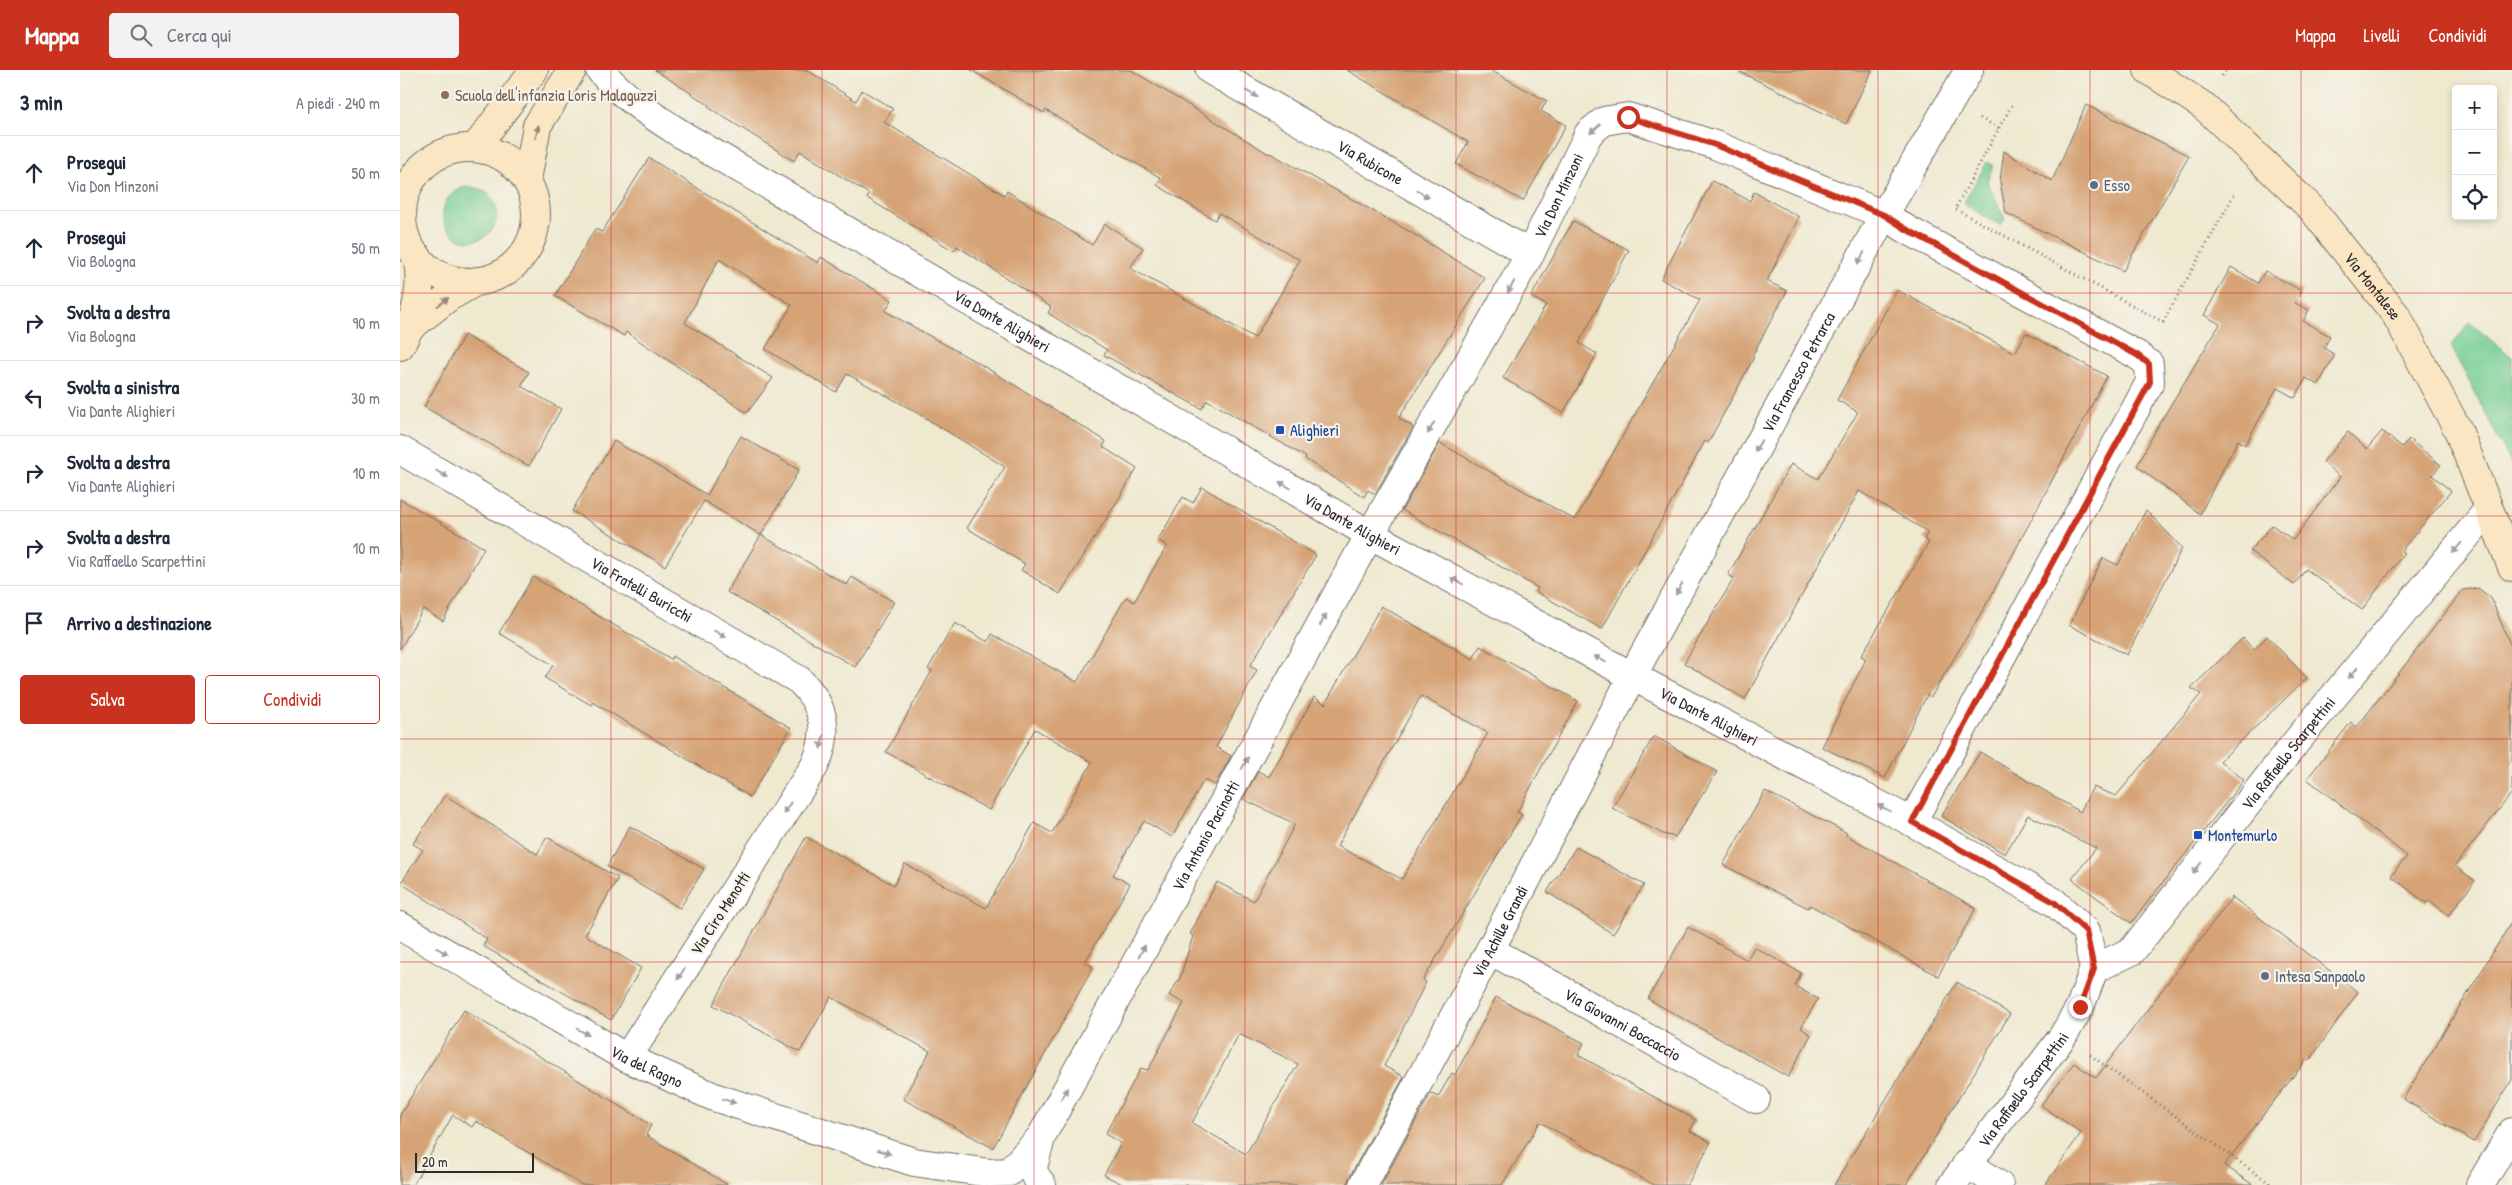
<!DOCTYPE html>
<html lang="it">
<head>
<meta charset="utf-8">
<style>
  body { margin:0; font-family:"Patrick Hand",sans-serif; background:#f2f2f3; color:#1f2937 }
  .controls { position:absolute; right:15px; top:15px; display:grid; overflow:hidden; border-radius:5px; box-shadow:0 2px 8px #0003 }
  .controls button { width:45px; height:45px; display:grid; place-items:center; padding:0; border:0; border-bottom:1px solid #e0e1e3; background:#fff; color:#1f2937; font:25px sans-serif }
  .scale { position:absolute; left:15px; bottom:12px; width:119px; box-sizing:border-box; padding-left:5px; border:2px solid #2b2b2b; border-top:0; font-size:14px; line-height:18px; white-space:nowrap; color:#2b2b2b; -webkit-text-stroke:4px #f7f3e8; paint-order:stroke }
  .stop { position:absolute; width:15px; height:15px; margin:-11px; border:4px solid #c8321e; border-radius:50%; background:#fff }
  .stop.end { background:#c8321e; border-color:#fff; box-shadow:0 1px 5px #0008 }
  .list { margin:0; padding:0; list-style:none }
  h2 { display:flex; justify-content:space-between; align-items:center; height:65px; margin:0; padding:0 20px; font-size:21px }
  h2 small { font-size:16px; font-weight:400; color:#747a83 }
  .list li { display:grid; grid-template-columns:32px 1fr auto; gap:15px; align-items:center; box-sizing:border-box; height:75px; padding:0 20px; border-top:1px solid #e0e1e3 }
  .list b { display:block; font-size:19px; white-space:nowrap }
  .list p { margin:0; font-size:16px; white-space:nowrap; color:#747a83 }
  .list em { font-size:16px; font-style:normal; color:#747a83 }
  .actions { display:flex; gap:10px; padding:15px 20px }
  .actions a { flex:1; padding:11px 0; border:1px solid #c8321e; border-radius:5px; text-align:center; font-size:18px; color:#c8321e }
  .actions .main { background:#c8321e; color:#fff }
  .icon { flex:none; width:28px; height:28px; fill:none; stroke:currentColor; stroke-width:2; stroke-linecap:round; stroke-linejoin:round }
  .map { position:relative; flex:none; width:2112px; height:1115px; overflow:hidden }
  header { display:flex; align-items:center; gap:30px; box-sizing:border-box; height:70px; padding:0 25px; background:#c8321e; color:#fff }
  header strong { font-size:24px }
  nav { display:flex; gap:28px; margin-inline-start:auto; font-size:18px }
  .search { width:350px; height:45px; background:#f2f2f3; display:flex; align-items:center; gap:12px; box-sizing:border-box; padding:0 18px; border-radius:5px; color:#747a83; font-size:19px }
  main { display:flex }
  aside { flex:1; background:#fff }
  .map>svg:first-child { display:block }
</style>
</head>
<body>
<header>
<strong>Mappa</strong>
<div class="search"><svg class="icon" aria-label="search" viewBox="0 0 24 24"><circle cx="10" cy="10" r="6"/><path d="M15 15l6 6"/></svg>Cerca qui</div>
<nav><a>Mappa</a><a>Livelli</a><a>Condividi</a></nav>
</header>
<main>
<aside>
<h2>3 min<small>A piedi · 240 m</small></h2>
<ul class="list">
<li><svg class="icon" aria-label="ahead" viewBox="0 0 24 24"><path d="M12 20V5M6 11l6-6 6 6"/></svg><div><b>Prosegui</b><p>Via Don Minzoni</p></div><em>50 m</em></li>
<li><svg class="icon" aria-label="ahead" viewBox="0 0 24 24"><path d="M12 20V5M6 11l6-6 6 6"/></svg><div><b>Prosegui</b><p>Via Bologna</p></div><em>50 m</em></li>
<li><svg class="icon" aria-label="right" viewBox="0 0 24 24"><path d="M7 20v-9h11M14 6l5 5-5 5"/></svg><div><b>Svolta a destra</b><p>Via Bologna</p></div><em>90 m</em></li>
<li><svg class="icon" aria-label="left" viewBox="0 0 24 24"><path d="M17 20v-9H6M10 6l-5 5 5 5"/></svg><div><b>Svolta a sinistra</b><p>Via Dante Alighieri</p></div><em>30 m</em></li>
<li><svg class="icon" aria-label="right" viewBox="0 0 24 24"><path d="M7 20v-9h11M14 6l5 5-5 5"/></svg><div><b>Svolta a destra</b><p>Via Dante Alighieri</p></div><em>10 m</em></li>
<li><svg class="icon" aria-label="right" viewBox="0 0 24 24"><path d="M7 20v-9h11M14 6l5 5-5 5"/></svg><div><b>Svolta a destra</b><p>Via Raffaello Scarpettini</p></div><em>10 m</em></li>
<li><svg class="icon" aria-label="arrive" viewBox="0 0 24 24"><path d="M6 21V4h12l-3 4 3 4H6"/></svg><div><b>Arrivo a destinazione</b></div></li>
</ul>
<div class="actions"><a class="main">Salva</a><a>Condividi</a></div>
</aside>
<div class="map">
<svg width="2112" height="1115" viewBox="0 0 2112 1115">
  <rect width="100%" height="100%" fill="#f7f3e8"/>
  <filter id="ink" filterUnits="userSpaceOnUse"><feTurbulence type="fractalNoise" baseFrequency=".02" numOctaves="2"/><feDisplacementMap in="SourceGraphic" scale="10" xChannelSelector="R" yChannelSelector="G"/><feConvolveMatrix kernelMatrix="1 2 1 2 8 2 1 2 1" color-interpolation-filters="sRGB"/></filter>
  <filter id="wash" filterUnits="userSpaceOnUse"><feTurbulence type="fractalNoise" baseFrequency=".0096" numOctaves="4" result="noise"/><feDisplacementMap in="SourceGraphic" scale="20" xChannelSelector="R" yChannelSelector="G"/><feGaussianBlur stdDeviation="1.12" result="paint"/><feColorMatrix in="noise" values="0 0 0 0 0 0 0 0 0 0 0 0 0 0 0 0 0 1.4 0 .05"/><feComposite in="paint" operator="in"/></filter>
  <g filter="url(#wash)">
    <rect width="100%" height="100%" fill="#efe9d0"/>
    <g fill="#76ce94" stroke="#507c60">
      <path d="M1587,92l6,3 -6,17 18,37 -5,6 -37,-21z"/>
      <circle cx="70" cy="144" r="27"/>
      <path d="M2070,253l42,34v108l-61,-119z"/>
    </g>
    <g id="blocks">
      <g fill="#d5a376" fill-rule="evenodd">
        <path d="M255,0h152l49,31 6,-11 31,19 -9,13 120,73 3,-4 85,54 13,-21 38,24 -13,20 125,70 45,-78 -81,-47 -4,7 -58,-35 4,-7 -115,-68 -2,3 -73,-43h160l138,84 1,-1 142,80 73,45 -86,140 14,9 -38,67 -7,-4 -4,7 -59,-38 1,-2 -99,-57 -5,9 -98,-54 3,-5 -59,-37 3,-6 -94,-61 -3,5 -87,-53 2,-4 -69,-43 -6,10 -86,-54 1,-2z"/>
        <path d="M947,0h143l57,31 -6,10 25,14 -43,76 -67,-37 12,-22z"/>
        <path d="M1336,0h136l-26,54z"/>
        <path d="M1686,35l103,51 -66,115 -117,-58 -6,-32 4,-30 48,30z"/>
        <path d="M249,88l169,105 3,-6 71,43 -7,11 95,53 126,77 -3,6 34,22 -77,125 -39,-24 4,-6 -58,-36 38,-61 -94,-58 -64,-35 -11,18 -71,-43 27,-44 -73,-46 -34,64 88,55 -26,35 -121,-81 -2,4 -69,-40 40,-67 7,3z"/>
        <path d="M1312,111l38,20 4,-9 45,25 -32,64 20,10 -35,65 2,1 -46,86 -3,-2 -103,188 -66,-37 2,-4 -136,-78 38,-67 135,77 125,-220 -39,-21z"/>
        <path d="M1173,151l56,29 -50,93 18,11 -34,59 -60,-35 43,-73 -15,-8z"/>
        <path d="M1831,197l27,16 7,-12 37,20 -7,12 14,7 -6,11 27,15 -6,12 11,7 -17,30 -12,-7 -11,20 -18,-10 -32,57 -7,-5 -38,74 -63,-48 22,-42 61,-100 -16,-9z"/>
        <path d="M1497,220l118,63 11,-20 81,43 -117,222 -59,99 -4,-2 -42,83 -63,-31 44,-88 -5,-3 68,-114 -5,-3 4,-7 -69,-41 -114,208 -61,-36 50,-85 -6,-3 63,-111 27,15 40,-67 -21,-12z"/>
        <path d="M64,265l65,37 -8,14 40,23 -32,57 -105,-59z"/>
        <path d="M1982,361l20,16 7,-8 32,26 -9,10 19,16 -50,60 3,2 -42,57 -56,-41 -12,16 -44,-34 22,-26 21,15 47,-63 -17,-15 25,-30 19,17z"/>
        <path d="M341,366l58,34 -38,65 -57,-34 -39,65 -93,-55 42,-70 93,54z"/>
        <path d="M802,417l114,68 -66,111 7,4 -41,77 15,9 -16,29 -11,-5 -32,57 -28,-16 -31,54 17,9 -45,78 8,5 -100,181 -90,-49 27,-48 -99,-54 -31,55 -87,-47 93,-168 88,48 11,-21 81,44 48,-85 18,10 40,-71 -57,-33 -46,81 -103,-58 46,-81 -4,-2 27,-46 33,19 4,-8 85,48 49,-85 8,5 33,-56 -9,-6 25,-43 10,6z"/>
        <path d="M0,429l84,49 -41,73 -20,-12 -23,40z"/>
        <path d="M1746,440l36,38 -55,107 -58,-30 34,-67 15,7z"/>
        <path d="M361,465l86,50 5,-8 42,25 -39,65 -128,-75z"/>
        <path d="M133,507l138,82 1,-3 119,72 -41,69 -157,-95 -2,3 -46,-27 8,-13 -54,-32z"/>
        <path d="M2078,518l13,10 21,51v144l-57,73 20,15 -26,34 -20,-15 -3,3 -35,-27 16,-20 -100,-77 44,-57 6,5 106,-137z"/>
        <path d="M981,536l92,53 7,-13 98,55 -61,111 5,2 -99,166 3,2 -42,84 20,11 -55,101 -2,7h-223l-20,-10 17,-32 -16,-9 36,-66 7,2 36,-67 -15,-8 11,-17 13,-42 -3,-2 27,-52 37,19 41,-77 -52,-25 15,-28 11,6 45,-80 11,7zM1021,626l67,37 -86,146 -65,-33zM839,964l59,30 -52,90 -54,-31z"/>
        <path d="M1867,566l40,42 -87,83 24,19 -113,143 -59,-44 24,-31 -68,-33 -23,39 -64,-38 39,-64 100,60 13,-25 23,9 85,-102 -10,-6 52,-50 11,12z"/>
        <path d="M1254,666l63,36 -42,65 -12,-3 -51,-26z"/>
        <path d="M1365,721l82,42 -1,2 130,73 -38,68 -128,-71 -2,3 -85,-43z"/>
        <path d="M45,725l92,59 10,-17 71,41 -33,57 56,33 -30,52 -128,-74 4,-7 -86,-56 22,-33 -10,-6z"/>
        <path d="M230,756l74,43 -24,39 -73,-42z"/>
        <path d="M1176,777l68,38 -31,49 -66,-42z"/>
        <path d="M1832,827l126,95 -49,69 -2,-2 -83,106 29,20h-208l36,-52 -40,-28 33,-42 22,15z"/>
        <path d="M2112,851v159l-38,62 -71,-43z"/>
        <path d="M1288,857l59,33 7,-13 47,26 -6,13 23,13 -17,29 10,7 -23,42 -140,-78z"/>
        <path d="M1557,912l53,32 -42,69 -62,102h-72z"/>
        <path d="M1096,927l88,46 -6,12 118,65 -6,11 21,11 -24,43h-33l-114,-63 -38,63h-121l50,-92 7,4 14,-24 3,2z"/>
        <path d="M64,940l187,115 -5,10 82,50h-146l-106,-64 -4,6 -19,-12 -40,70h-13v-70z"/>
      </g>
    </g>
  </g>
  <g filter="url(#ink)">
    <use href="#blocks" fill-opacity="0" stroke="#706e65" stroke-width="1"/>
    <g fill="none" stroke-linecap="round" stroke-linejoin="round">
      <g stroke="#706e65" stroke-width="30">
        <g id="street">
          <path id="s1" d="M200,0c22,27 55,47 84,66l687,399 261,141 280,146 142,80 32,29 8,38"/>
          <path id="s2" d="M810,0l320,184"/>
          <path id="s3" d="M0,380l399,230c27,26 31,54 15,87l-187,291"/>
          <path id="s4" d="M0,856l227,132 87,39 200,65 75,11 20,-1 32,-35 318,-583 171,-300 59,-121 15,-12 24,-4 87,28 169,70 22,14 231,126 12,9 1,18 -238,440"/>
          <path id="s5" d="M1090,880l266,149"/>
          <path d="M641,1068l-9,33 10,14"/>
          <path d="M1567,1093l32,22"/>
          <path id="s6" d="M963,1115l127,-235 153,-294 241,-441 85,-145"/>
          <path id="s7" d="M1552,1115l111,-149 17,-29 14,-38 38,-18 164,-209 192,-232"/>
          <path d="M2080,1115l32,-53"/>
        </g>
      </g>
      <g stroke="#706e65" stroke-width="30">
        <g id="secondary">
          <path id="s8" d="M1748,0l57,37 107,102 84,106 62,115 54,137"/>
          <path d="M75,78l59,-78"/>
          <circle cx="69" cy="145" r="67"/>
          <path d="M127,110l10,-54 35,-56"/>
          <path d="M12,256l37,-29 28,-16"/>
          <path d="M0,276c16,-27 24,-59 17,-90"/>
        </g>
      </g>
      <g stroke="#706e65" stroke-width="3" stroke-dasharray="1 4" stroke-linecap="butt">
        <path d="M1822,6l4,-6"/>
        <path d="M1580,48l19,10 -44,81 208,113 71,-127"/>
        <path d="M1599,58l13,-23"/>
        <path d="M1690,985l182,130"/>
      </g>
      <use href="#street" stroke="#fff" stroke-width="28"/>
      <use href="#secondary" stroke="#fbe6c3" stroke-width="28"/>
    </g>
    <defs><path id="oneway-solid" d="M-6-.8H1V-3.2L6.5 0L1 3.2V.8H-6Z" transform="scale(1.25)"/></defs>
    <g fill="#a0a0a0">
      <use href="#oneway-solid" transform="translate(852 24) rotate(30)"/>
      <use href="#oneway-solid" transform="translate(1195 59) rotate(139)"/>
      <use href="#oneway-solid" transform="translate(1023 124) rotate(30)"/>
      <use href="#oneway-solid" transform="translate(1461 188) rotate(119)"/>
      <use href="#oneway-solid" transform="translate(1111 217) rotate(120)"/>
      <use href="#oneway-solid" transform="translate(1031 358) rotate(119)"/>
      <use href="#oneway-solid" transform="translate(1358 376) rotate(119)"/>
      <use href="#oneway-solid" transform="translate(42 404) rotate(30)"/>
      <use href="#oneway-solid" transform="translate(885 415) rotate(-150)"/>
      <use href="#oneway-solid" transform="translate(2057 478) rotate(130)"/>
      <use href="#oneway-solid" transform="translate(1057 511) rotate(-152)"/>
      <use href="#oneway-solid" transform="translate(1279 519) rotate(119)"/>
      <use href="#oneway-solid" transform="translate(923 550) rotate(-61)"/>
      <use href="#oneway-solid" transform="translate(320 564) rotate(30)"/>
      <use href="#oneway-solid" transform="translate(1200 589) rotate(-152)"/>
      <use href="#oneway-solid" transform="translate(1953 603) rotate(130)"/>
      <use href="#oneway-solid" transform="translate(422 672) rotate(103)"/>
      <use href="#oneway-solid" transform="translate(845 693) rotate(-61)"/>
      <use href="#oneway-solid" transform="translate(387 738) rotate(123)"/>
      <use href="#oneway-solid" transform="translate(1484 738) rotate(-152)"/>
      <use href="#oneway-solid" transform="translate(1797 798) rotate(129)"/>
      <use href="#oneway-solid" transform="translate(42 881) rotate(30)"/>
      <use href="#oneway-solid" transform="translate(742 881) rotate(-61)"/>
      <use href="#oneway-solid" transform="translate(281 904) rotate(123)"/>
      <use href="#oneway-solid" transform="translate(183 962) rotate(30)"/>
      <use href="#oneway-solid" transform="translate(664 1024) rotate(-61)"/>
      <use href="#oneway-solid" transform="translate(329 1031) rotate(18)"/>
      <use href="#oneway-solid" transform="translate(484 1082) rotate(18)"/>
    </g>
    <g fill="#938877">
      <use href="#oneway-solid" transform="translate(137 62) rotate(-76)"/>
      <use href="#oneway-solid" transform="translate(43 232) rotate(-37)"/>
    </g>
  </g>
  <g fill="none" stroke-linecap="round" stroke-linejoin="round" filter="url(#ink)">
    <path stroke="#c8321e" stroke-width="6" d="M1228,47l87,28 169,70 22,14 231,126 12,9 1,18 -238,440 142,80 32,29 8,38 -14,38"/>
  </g>
  <path fill="none" stroke="#d62828" stroke-width="1" stroke-opacity="0.55" d="M211,0v1115M422,0v1115M634,0v1115M845,0v1115M1056,0v1115M1267,0v1115M1478,0v1115M1690,0v1115M1901,0v1115M0,223h2112M0,446h2112M0,669h2112M0,892h2112"/>
  <circle fill="#8d6e63" stroke="#f7f3e8" stroke-width="2" cx="45" cy="25" r="5"/>
  <g fill="#5c6f8a" stroke="#f7f3e8" stroke-width="2">
    <circle cx="1694" cy="115" r="5"/>
    <circle cx="1865" cy="906" r="5"/>
  </g>
  <g fill="#1a4fb4" stroke="#f7f3e8" stroke-width="2">
    <rect x="875" y="355" width="10" height="10" rx="2.5"/>
    <rect x="1793" y="760" width="10" height="10" rx="2.5"/>
  </g>
  <g text-anchor="middle" stroke-width="4.5" stroke-linejoin="round" paint-order="stroke">
    <g font-size="16" fill="#785e54" stroke="#f7f3e8" text-anchor="start">
      <text x="55" y="31">Scuola dell'infanzia Loris Malaguzzi</text>
    </g>
    <g font-size="16" fill="#2b2b2b" stroke="#f7f3e8">
      <text dy="6" stroke="none"><textPath href="#s2" startOffset="185">Via Rubicone</textPath></text>
      <text dy="6" stroke="none"><textPath href="#s4" startOffset="1786">Via Don Minzoni</textPath></text>
      <text dy="6" stroke="none"><textPath href="#s8" startOffset="314">Via Montalese</textPath></text>
      <text dy="6" stroke="none"><textPath href="#s1" startOffset="475">Via Dante Alighieri</textPath></text>
      <text dy="6" stroke="none"><textPath href="#s6" startOffset="922">Via Francesco Petrarca</textPath></text>
      <text dy="6" stroke="none"><textPath href="#s1" startOffset="880">Via Dante Alighieri</textPath></text>
      <text dy="6" stroke="none"><textPath href="#s3" startOffset="279">Via Fratelli Buricchi</textPath></text>
      <text dy="6" stroke="none"><textPath href="#s1" startOffset="1285">Via Dante Alighieri</textPath></text>
      <text dy="6" stroke="none"><textPath href="#s7" startOffset="554">Via Raffaello Scarpettini</textPath></text>
      <text dy="6" stroke="none"><textPath href="#s4" startOffset="1055">Via Antonio Pacinotti</textPath></text>
      <text transform="translate(320 843) rotate(-57)" y="6">Via Ciro Menotti</text>
      <text dy="6" stroke="none"><textPath href="#s6" startOffset="288">Via Achille Grandi</textPath></text>
      <text dy="6" stroke="none"><textPath href="#s5" startOffset="152">Via Giovanni Boccaccio</textPath></text>
      <text dy="6" stroke="none"><textPath href="#s4" startOffset="284">Via del Ragno</textPath></text>
      <text dy="6" stroke="none"><textPath href="#s7" startOffset="119">Via Raffaello Scarpettini</textPath></text>
    </g>
    <g font-size="16" fill="#4e5e75" stroke="#f7f3e8" text-anchor="start">
      <text x="1704" y="121">Esso</text>
      <text x="1875" y="912">Intesa Sanpaolo</text>
    </g>
    <g font-size="16" fill="#164399" stroke="#f7f3e8" text-anchor="start">
      <text x="890" y="366">Alighieri</text>
      <text x="1808" y="771">Montemurlo</text>
    </g>
  </g>
</svg>
<div class="controls">
<button>+</button>
<button>−</button>
<button><svg class="icon" aria-label="locate" viewBox="0 0 24 24"><circle cx="12" cy="12" r="6"/><path d="M12 2v4M12 18v4M2 12h4M18 12h4"/></svg></button>
</div>
<div class="scale">20 m</div>
<div class="stop" style="left:1228px;top:47px"></div>
<div class="stop end" style="left:1680px;top:937px"></div>
</div>
</main>
</body>
</html>
